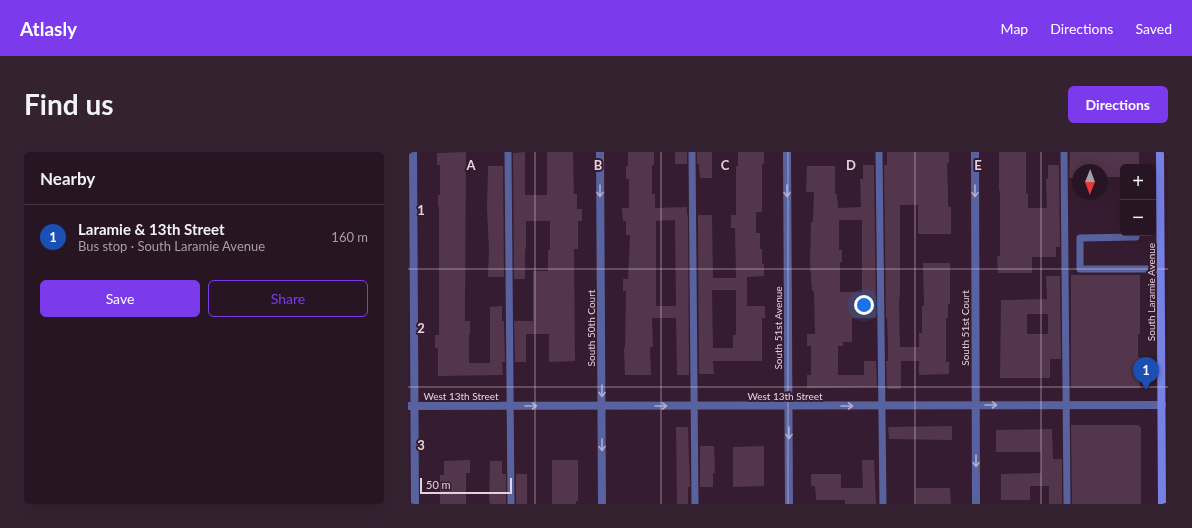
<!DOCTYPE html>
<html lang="en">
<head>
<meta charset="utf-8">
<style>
  body { margin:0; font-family:Lato,sans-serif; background:#342231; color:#f1f3f6 }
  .controls { position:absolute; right:12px; top:12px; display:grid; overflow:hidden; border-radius:6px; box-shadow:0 4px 16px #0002 }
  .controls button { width:36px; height:36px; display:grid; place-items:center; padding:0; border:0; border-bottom:1px solid #443441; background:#281524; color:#f1f3f6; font:20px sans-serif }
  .compass { position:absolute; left:664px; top:12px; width:36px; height:36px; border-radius:50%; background:#281524; box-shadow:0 4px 16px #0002; rotate:181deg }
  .scale { position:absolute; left:12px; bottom:10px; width:92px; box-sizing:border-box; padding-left:4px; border:2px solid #e4d2df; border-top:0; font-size:11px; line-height:14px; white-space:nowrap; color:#e4d2df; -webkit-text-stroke:3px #361c30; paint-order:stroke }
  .you { position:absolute; left:456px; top:153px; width:14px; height:14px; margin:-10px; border:3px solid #fff; border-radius:50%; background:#1a73e8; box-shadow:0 0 0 6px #1a73e833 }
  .badge { display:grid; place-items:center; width:26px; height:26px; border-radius:50%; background:#7c3aed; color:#fff; font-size:13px; font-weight:700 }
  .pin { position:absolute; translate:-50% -33px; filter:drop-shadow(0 1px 2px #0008) }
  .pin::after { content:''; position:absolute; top:21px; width:14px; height:12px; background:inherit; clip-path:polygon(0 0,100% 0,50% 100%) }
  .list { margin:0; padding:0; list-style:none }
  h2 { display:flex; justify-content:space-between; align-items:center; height:52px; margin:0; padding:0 16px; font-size:17px }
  h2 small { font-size:13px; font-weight:400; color:#a59fa6 }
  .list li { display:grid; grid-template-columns:26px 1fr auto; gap:12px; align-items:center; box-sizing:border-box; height:64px; padding:0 16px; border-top:1px solid #443441 }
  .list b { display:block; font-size:15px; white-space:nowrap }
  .list p { margin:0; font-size:13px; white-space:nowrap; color:#a59fa6 }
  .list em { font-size:13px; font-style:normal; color:#a59fa6 }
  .actions { display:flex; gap:8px; padding:12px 16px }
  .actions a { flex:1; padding:9px 0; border:1px solid #7c3aed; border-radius:6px; text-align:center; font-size:14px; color:#7c3aed }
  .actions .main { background:#7c3aed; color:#fff }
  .map { position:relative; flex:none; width:760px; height:352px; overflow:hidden; border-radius:6px }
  header { display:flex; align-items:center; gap:24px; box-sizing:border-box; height:56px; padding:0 20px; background:#7c3aed; color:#fff }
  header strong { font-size:19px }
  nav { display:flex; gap:22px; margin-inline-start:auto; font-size:14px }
  .intro { display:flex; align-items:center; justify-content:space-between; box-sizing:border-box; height:96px; padding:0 24px }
  h1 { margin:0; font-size:28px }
  .button { padding:10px 18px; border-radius:6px; background:#7c3aed; color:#fff; font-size:14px; font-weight:700 }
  main { display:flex; gap:24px; padding:0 24px }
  aside { flex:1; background:#281524; border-radius:6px; box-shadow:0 4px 16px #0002 }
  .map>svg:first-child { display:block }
</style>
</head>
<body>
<header>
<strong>Atlasly</strong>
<nav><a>Map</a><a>Directions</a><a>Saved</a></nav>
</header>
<div class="intro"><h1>Find us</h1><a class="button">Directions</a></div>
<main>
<aside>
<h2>Nearby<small></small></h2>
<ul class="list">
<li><span class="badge" style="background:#1a4fb4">1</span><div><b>Laramie &amp; 13th Street</b><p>Bus stop · South Laramie Avenue</p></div><em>160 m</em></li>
</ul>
<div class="actions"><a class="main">Save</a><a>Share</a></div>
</aside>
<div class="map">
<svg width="760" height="352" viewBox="0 0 760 352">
  <rect width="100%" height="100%" fill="#361c30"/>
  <g fill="#53364c" fill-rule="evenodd">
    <path d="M58,0l-1,155v14h5v13h-1v29h21v-56l12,-1v15h2l1,41h-3l1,13 -65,1v-28h-3v-13h4v-128h-1v-12h2v-30h-3v-12z"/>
    <path d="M117,0v43h22v-43h26l1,42h3v15h5v12h-4v28h-4l1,112 -26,1v-28h-23v28h-11l-1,-41h19v-50h15v-21h2v-29h-24v28h-1v30h-11l-1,-126z"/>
    <path d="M220,0h26v13h-2v29h3v14l32,-1v8h1l1,160h-12l-1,-57h-24l1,29h-3l1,28h-26l-1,-27h1l1,-57h-3v-12h5l2,-44h-4v-14h-3l-1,-13h7v-29h-3v-13h2zM267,68l1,86h-20v-85z"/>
    <rect x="267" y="0" width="12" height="12"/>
    <path d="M289,0h15v26h-12l-1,-14h-2z"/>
    <path d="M330,0h26v12h-2v48h-6v21h4v16h2v15h2v12l-17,1v29h18v12h-3v43h-49l1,13h-15l-1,-159h14l1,63h23l-1,-50h-4v-13h5v-49h2zM304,138h24v45h-3v13h-20z"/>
    <path d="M479,0h62v11h-2l1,30v14h3v27h-33v-29h-18v85l-1,14 1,43h19v-14h3v-27h2l-1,-43h27v41h-2v14h-2v44h3v12l-30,1v-14h-18v28h-13v-2h-1l-1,-26h2v-14l-1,-29h-1l-2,-153h3z"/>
    <path d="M591,0h27v41h2v15h19l-1,-29h2v-14h11l1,82h-4v10h-24v16h-34l-1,-17h3v-65h-1z"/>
    <path d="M662,0h69v15h-16v10h-21v-7h-24v8h-9z"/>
    <path d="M455,13h11l2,153h-24v24h-9v4h-5v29h26v-14h12l1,26 -70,1v-13h4v-29h-4v-12h8l-1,-43h-2l-2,-27 1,-42h2l1,-30h-8l1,-26h28v28h2l1,14 23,-1 -1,-28h3zM431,68h23v72h-22v-30h2v-12h-3z"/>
    <path d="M80,14h15l1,111h-16l1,-27 -2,-41z"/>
    <path d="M663,123h69v59h-2v23h2v31h-69z"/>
    <path d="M638,124h14l1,83h-11v19h-50l1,-78 46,-1zM619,162h21v20h-21z"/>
    <path d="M663,273h67l3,3v76h-69z"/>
    <path d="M544,274v14l-63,-1 -1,-12z"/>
    <path d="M268,275h12l2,60h-2v17h-11z"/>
    <path d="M644,277l1,30h9v45h-13v-18h-19v14h-29v-26l40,-1v-21h-45v-22z"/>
    <path d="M292,294h14l1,27h-2v14h-13z"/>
    <path d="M356,294v40l-31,1v-40z"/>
    <path d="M62,308v13h-4v31h-26v-29h4v-14z"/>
    <path d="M144,308h26v41h-2v3h-24z"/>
    <path d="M454,308h12l2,44h-31v-4h-29l-1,-14h-4v-12h30v14h22z"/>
    <path d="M82,309h12v13h4v30h-16v-3h-1z"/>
    <rect x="108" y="322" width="11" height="30"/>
    <path d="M508,336h34l1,16h-35z"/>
  </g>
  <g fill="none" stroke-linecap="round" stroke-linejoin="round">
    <g stroke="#58629f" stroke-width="7">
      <path d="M100,0l3,352"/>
      <path d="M284,0l3,352"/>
      <path d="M471,0l4,352"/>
      <path d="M656,0l3,352"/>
      <path d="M728,85l-56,1v31h81"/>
    </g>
    <g stroke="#58629f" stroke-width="8">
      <path d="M5,0l2,352"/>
      <path d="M192,0l2,352"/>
      <path d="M379,0l2,352"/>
      <path d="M567,0l1,352"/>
      <path d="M0,254l754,-1"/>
    </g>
    <path stroke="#7582e4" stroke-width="8" d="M752,0l2,352"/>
  </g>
  <defs><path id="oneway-shaft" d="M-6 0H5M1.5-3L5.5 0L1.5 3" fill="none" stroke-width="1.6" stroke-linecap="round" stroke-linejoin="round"/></defs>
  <g stroke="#b3abc9">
    <use href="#oneway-shaft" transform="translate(192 39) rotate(90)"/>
    <use href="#oneway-shaft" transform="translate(379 39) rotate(90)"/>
    <use href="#oneway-shaft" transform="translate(567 39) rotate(90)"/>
    <use href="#oneway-shaft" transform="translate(194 239) rotate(90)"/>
    <use href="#oneway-shaft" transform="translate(583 253)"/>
    <use href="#oneway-shaft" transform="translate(123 254)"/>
    <use href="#oneway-shaft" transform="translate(253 254)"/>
    <use href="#oneway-shaft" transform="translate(439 254)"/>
    <use href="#oneway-shaft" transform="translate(381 281) rotate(90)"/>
    <use href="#oneway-shaft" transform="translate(194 293) rotate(90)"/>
    <use href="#oneway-shaft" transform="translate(568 309) rotate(90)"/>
  </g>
  <path fill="none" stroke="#e4d2df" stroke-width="1" stroke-opacity="0.55" d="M127,0v352M253,0v352M380,0v352M507,0v352M633,0v352M0,117h760M0,235h760"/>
  <g text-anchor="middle" stroke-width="4" stroke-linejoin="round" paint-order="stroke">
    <g font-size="10" fill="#e4d2df" stroke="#361c30">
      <text transform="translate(743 140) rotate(-90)" y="4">South Laramie Avenue</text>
      <text transform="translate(183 176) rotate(-90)" y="4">South 50th Court</text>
      <text transform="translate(370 176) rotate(-90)" y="4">South 51st Avenue</text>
      <text transform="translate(557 176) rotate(-90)" y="4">South 51st Court</text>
      <text x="53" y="248">West 13th Street</text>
      <text x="377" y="248">West 13th Street</text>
    </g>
  </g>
  <g font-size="13" text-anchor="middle" font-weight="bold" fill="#e4d2df" stroke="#361c30" stroke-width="4" stroke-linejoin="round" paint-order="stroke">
    <text x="63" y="18">A</text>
    <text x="190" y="18">B</text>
    <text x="317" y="18">C</text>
    <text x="443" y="18">D</text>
    <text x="570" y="18">E</text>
    <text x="13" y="63">1</text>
    <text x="13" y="181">2</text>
    <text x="13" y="298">3</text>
  </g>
</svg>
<div class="controls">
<button>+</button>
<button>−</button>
</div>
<svg class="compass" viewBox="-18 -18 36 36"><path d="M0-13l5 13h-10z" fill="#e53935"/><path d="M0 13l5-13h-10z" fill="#a59fa6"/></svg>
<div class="scale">50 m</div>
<div class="you"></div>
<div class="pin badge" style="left:738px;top:238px;background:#1a4fb4">1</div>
</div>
</main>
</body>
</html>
